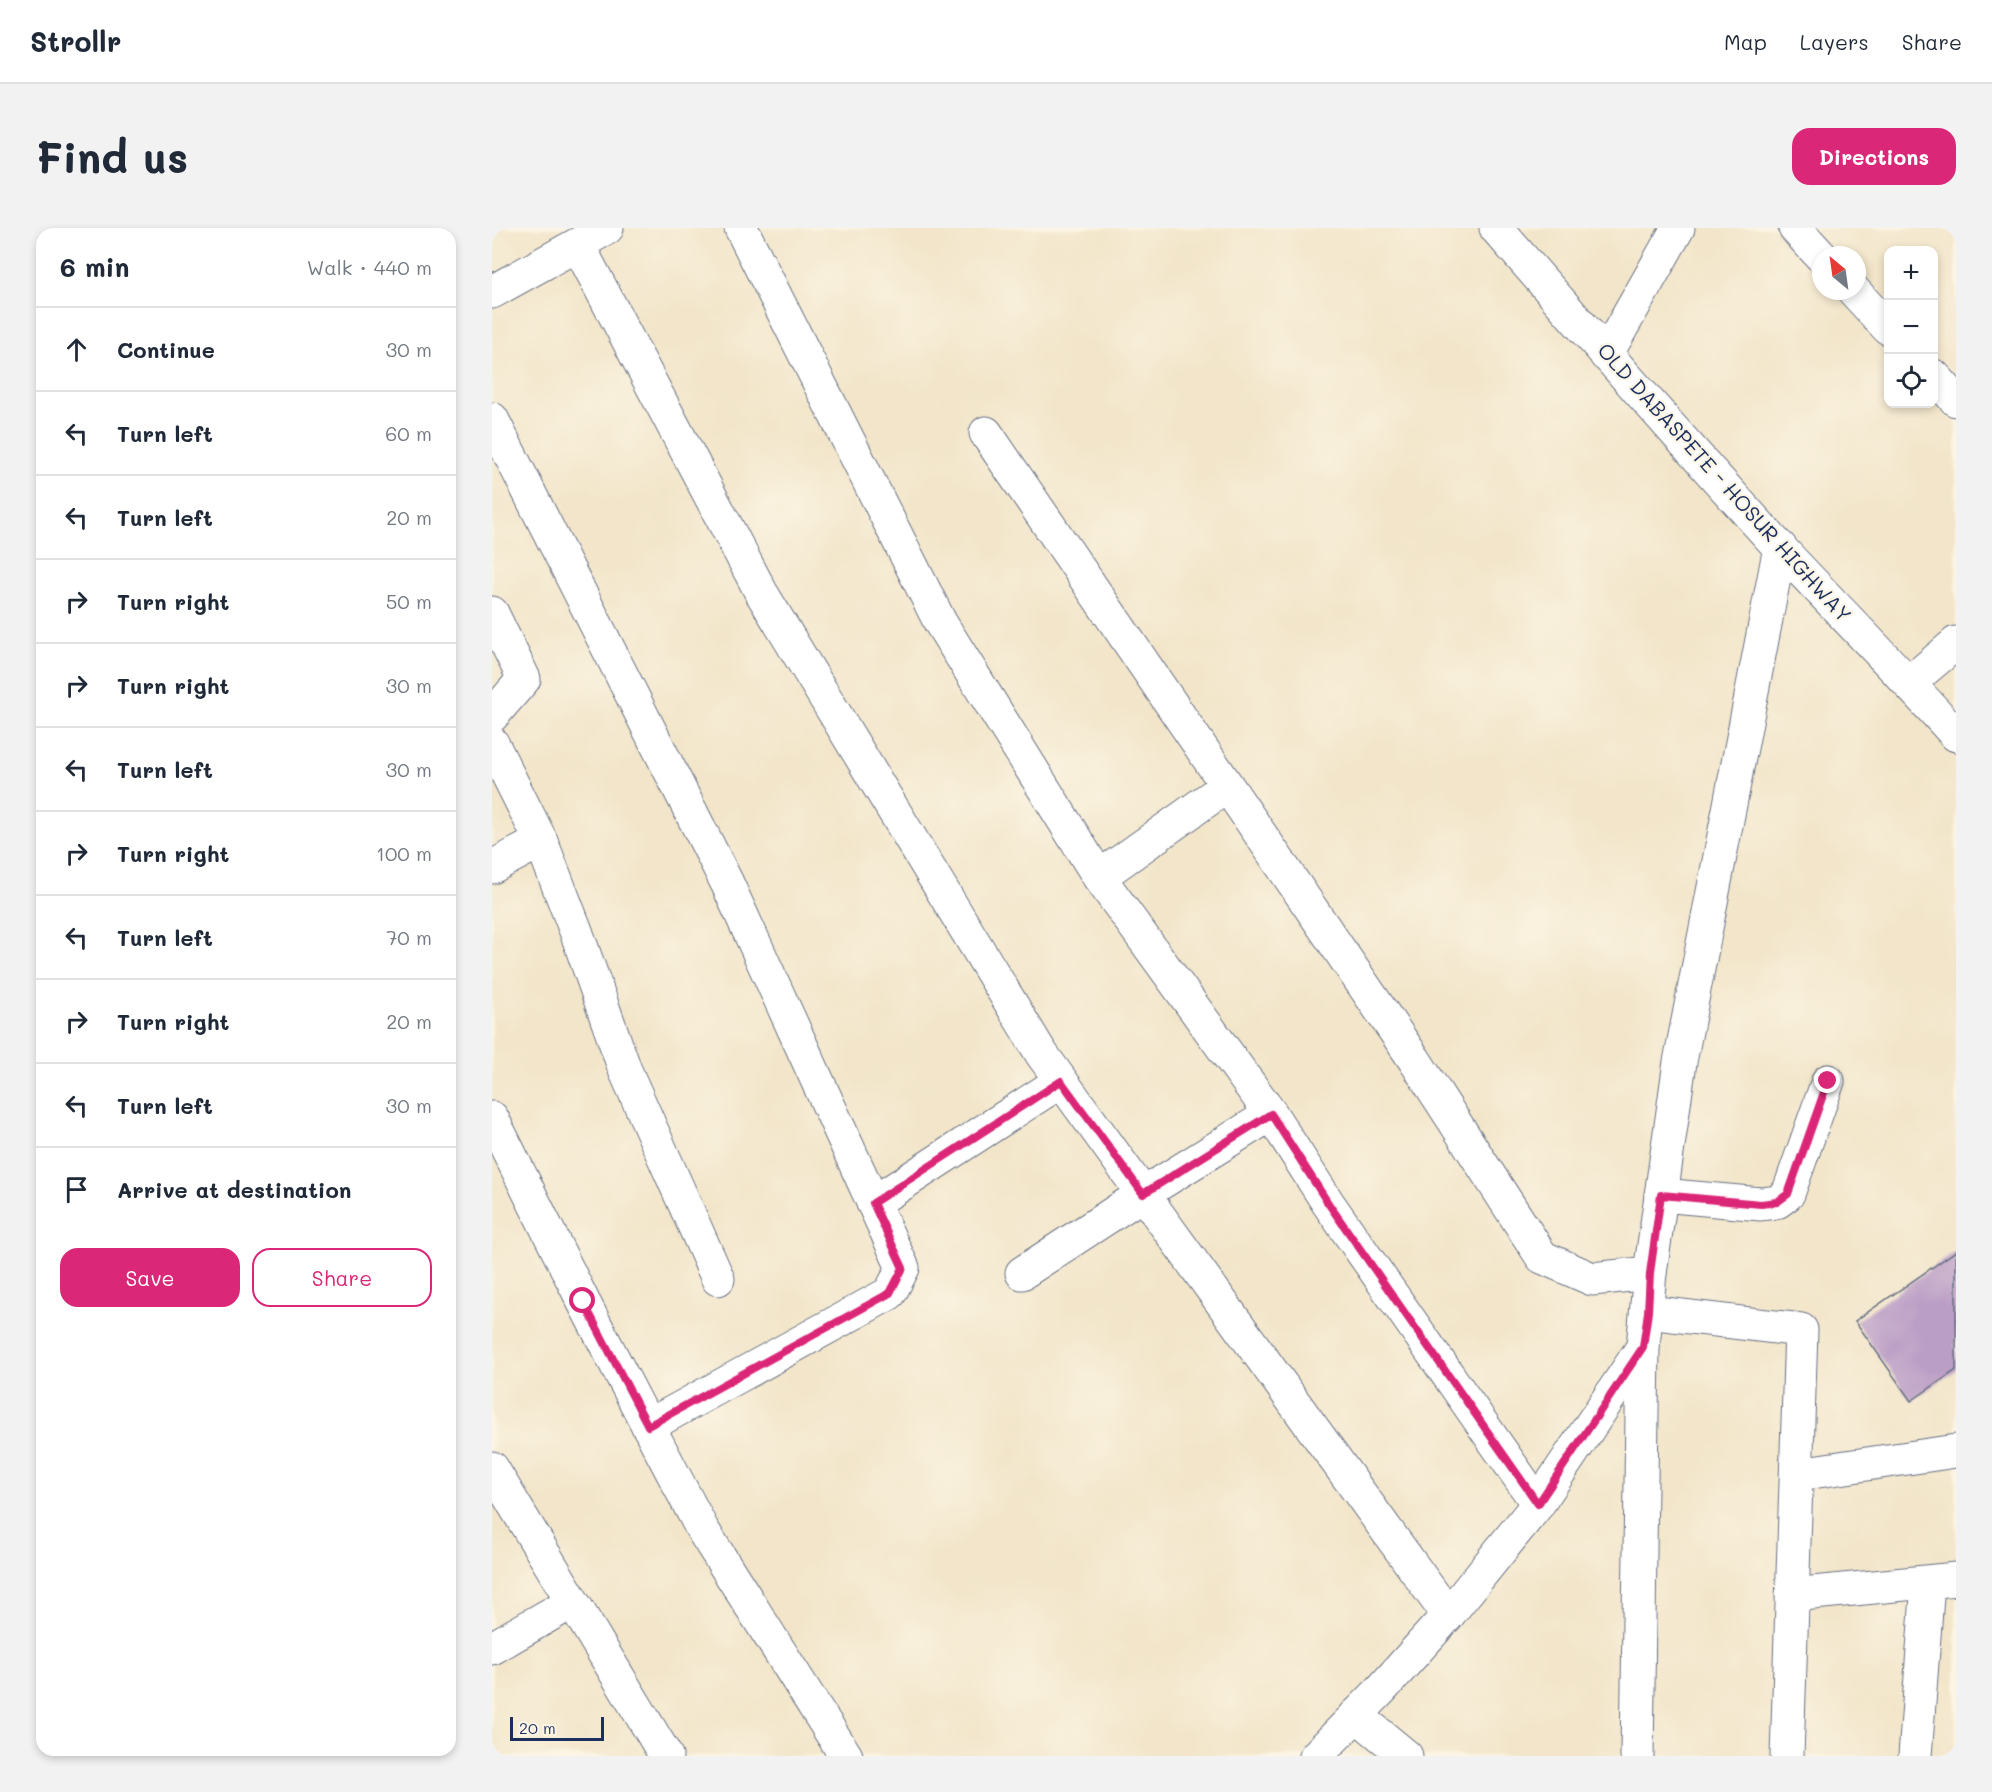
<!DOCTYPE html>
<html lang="en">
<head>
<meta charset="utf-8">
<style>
  body { margin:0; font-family:Mali,sans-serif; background:#f2f2f3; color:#1f2937 }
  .controls { position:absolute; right:18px; top:18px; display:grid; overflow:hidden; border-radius:12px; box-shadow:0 3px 9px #0003 }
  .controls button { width:54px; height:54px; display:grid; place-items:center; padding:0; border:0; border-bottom:2px solid #e0e1e3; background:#fff; color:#1f2937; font:30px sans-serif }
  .compass { position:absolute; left:1320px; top:18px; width:54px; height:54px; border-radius:50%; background:#fff; box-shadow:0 3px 9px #0003; rotate:331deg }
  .scale { position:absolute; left:18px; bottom:15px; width:94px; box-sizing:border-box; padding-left:6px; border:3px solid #1b2f5e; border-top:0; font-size:16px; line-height:21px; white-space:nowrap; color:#1b2f5e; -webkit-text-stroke:4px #fcf5e5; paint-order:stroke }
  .stop { position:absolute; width:18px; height:18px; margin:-14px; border:4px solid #db2777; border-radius:50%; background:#fff }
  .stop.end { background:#db2777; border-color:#fff; box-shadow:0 2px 6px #0008 }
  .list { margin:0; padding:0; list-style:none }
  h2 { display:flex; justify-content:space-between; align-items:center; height:78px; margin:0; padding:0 24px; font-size:26px }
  h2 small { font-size:20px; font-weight:400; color:#747a83 }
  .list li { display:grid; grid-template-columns:39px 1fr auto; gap:18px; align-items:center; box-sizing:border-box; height:84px; padding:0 24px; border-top:2px solid #e0e1e3 }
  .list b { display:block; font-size:22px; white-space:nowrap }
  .list em { font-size:20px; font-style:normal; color:#747a83 }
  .actions { display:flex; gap:12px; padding:18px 24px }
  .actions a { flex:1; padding:14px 0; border:2px solid #db2777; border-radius:18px; text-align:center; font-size:21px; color:#db2777 }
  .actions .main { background:#db2777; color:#fff }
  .icon { flex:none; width:33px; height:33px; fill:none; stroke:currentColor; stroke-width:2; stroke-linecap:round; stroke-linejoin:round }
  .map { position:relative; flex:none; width:1464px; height:1528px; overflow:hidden; border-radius:18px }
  header { display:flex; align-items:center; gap:36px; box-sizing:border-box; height:84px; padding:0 30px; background:#fff; border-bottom:2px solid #e0e1e3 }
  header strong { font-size:28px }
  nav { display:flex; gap:33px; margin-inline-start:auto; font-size:21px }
  .intro { display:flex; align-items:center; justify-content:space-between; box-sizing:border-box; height:144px; padding:0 36px }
  h1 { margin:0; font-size:42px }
  .button { padding:15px 27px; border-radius:18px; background:#db2777; color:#fff; font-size:21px; font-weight:700 }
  main { display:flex; gap:36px; padding:0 36px }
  aside { flex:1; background:#fff; border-radius:18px; box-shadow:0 3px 9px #0003 }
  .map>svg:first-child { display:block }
</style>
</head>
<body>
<header>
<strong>Strollr</strong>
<nav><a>Map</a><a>Layers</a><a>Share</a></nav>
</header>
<div class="intro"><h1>Find us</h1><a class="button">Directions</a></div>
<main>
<aside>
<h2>6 min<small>Walk · 440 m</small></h2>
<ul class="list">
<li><svg class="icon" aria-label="ahead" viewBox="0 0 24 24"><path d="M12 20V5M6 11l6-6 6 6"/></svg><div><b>Continue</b></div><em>30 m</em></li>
<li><svg class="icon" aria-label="left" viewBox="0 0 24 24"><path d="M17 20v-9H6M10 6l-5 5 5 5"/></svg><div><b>Turn left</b></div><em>60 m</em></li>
<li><svg class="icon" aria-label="left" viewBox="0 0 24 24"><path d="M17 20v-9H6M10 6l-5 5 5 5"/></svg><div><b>Turn left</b></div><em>20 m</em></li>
<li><svg class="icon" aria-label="right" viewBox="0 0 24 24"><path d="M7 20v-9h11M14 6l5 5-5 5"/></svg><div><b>Turn right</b></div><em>50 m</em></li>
<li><svg class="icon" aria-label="right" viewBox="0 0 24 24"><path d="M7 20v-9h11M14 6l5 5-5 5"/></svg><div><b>Turn right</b></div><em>30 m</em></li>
<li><svg class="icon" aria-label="left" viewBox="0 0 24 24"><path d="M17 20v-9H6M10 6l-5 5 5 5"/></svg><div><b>Turn left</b></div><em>30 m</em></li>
<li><svg class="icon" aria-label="right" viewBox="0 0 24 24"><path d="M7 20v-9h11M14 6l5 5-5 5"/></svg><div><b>Turn right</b></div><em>100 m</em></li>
<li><svg class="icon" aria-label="left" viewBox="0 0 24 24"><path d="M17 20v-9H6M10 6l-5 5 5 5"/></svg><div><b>Turn left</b></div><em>70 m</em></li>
<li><svg class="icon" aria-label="right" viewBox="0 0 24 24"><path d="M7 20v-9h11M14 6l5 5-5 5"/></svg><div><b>Turn right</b></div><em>20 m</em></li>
<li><svg class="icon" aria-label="left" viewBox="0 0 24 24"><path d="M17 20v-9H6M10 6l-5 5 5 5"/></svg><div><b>Turn left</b></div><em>30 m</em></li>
<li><svg class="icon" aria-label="arrive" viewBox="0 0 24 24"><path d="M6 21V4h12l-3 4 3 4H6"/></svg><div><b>Arrive at destination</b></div></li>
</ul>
<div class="actions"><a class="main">Save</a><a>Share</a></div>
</aside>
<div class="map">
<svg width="1464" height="1528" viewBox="0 0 1464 1528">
  <rect width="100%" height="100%" fill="#fcf5e5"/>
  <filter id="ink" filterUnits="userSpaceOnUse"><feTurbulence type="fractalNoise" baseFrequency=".0167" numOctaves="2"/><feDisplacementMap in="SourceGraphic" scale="12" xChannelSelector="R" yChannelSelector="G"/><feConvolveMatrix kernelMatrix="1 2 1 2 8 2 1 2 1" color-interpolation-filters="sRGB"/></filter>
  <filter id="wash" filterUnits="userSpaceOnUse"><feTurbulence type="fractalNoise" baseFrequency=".008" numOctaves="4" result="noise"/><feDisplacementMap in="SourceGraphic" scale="24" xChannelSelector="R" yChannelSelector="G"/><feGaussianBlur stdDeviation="1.35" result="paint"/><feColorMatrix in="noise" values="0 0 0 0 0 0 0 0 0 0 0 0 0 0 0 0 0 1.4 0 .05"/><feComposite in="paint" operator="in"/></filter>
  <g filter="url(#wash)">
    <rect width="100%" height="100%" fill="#f2e5c9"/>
    <g id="blocks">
      <path fill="#bb9ec6" d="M1464,1023v119l-45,31 -56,-80z"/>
    </g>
  </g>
  <g filter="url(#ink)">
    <use href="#blocks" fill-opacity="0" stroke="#666f83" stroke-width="1.5"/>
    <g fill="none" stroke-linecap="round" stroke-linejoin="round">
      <g stroke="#666f83" stroke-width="35">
        <g id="street">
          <path d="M249,0l199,394 159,255 172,237 57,89 210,301"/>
          <path d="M1303,0l26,28"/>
          <path d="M86,17l183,347 280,461 407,562"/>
          <path d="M1362,63l34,37"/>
          <path d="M0,64l115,-64"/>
          <path d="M1442,148l22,24"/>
          <path d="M0,191l235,464 176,385 -13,25 -242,133"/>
          <path d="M494,205l428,626 128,198 50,22 58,-6"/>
          <path d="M0,385l32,66 -32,37"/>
          <path d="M1417,455l47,-40"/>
          <path d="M0,515l49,98 35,90 49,139 93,209"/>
          <path d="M0,639l49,-26"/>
          <path d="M607,649l128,-91"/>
          <path d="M0,890l91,183 119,228 144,227"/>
          <path d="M1169,967l100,9 16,-2 11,-8 40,-113"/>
          <path d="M381,975l188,-122"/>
          <path d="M530,1045l121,-79 128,-80"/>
          <path d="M1156,1084l153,18 -14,426"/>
          <path d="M0,1240l174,288"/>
          <path d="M1306,1246l158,-23"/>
          <path d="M1300,1367l164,-16"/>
          <path d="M0,1420l80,-46"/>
          <path d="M864,1487l50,41"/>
          <path d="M824,1528l64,-65 68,-76 90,-111 105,-157 7,-74 30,-211 100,-515"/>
          <path d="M1145,1528l6,-409"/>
          <path d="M1423,1528l13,-173"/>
        </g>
      </g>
      <g stroke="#666f83" stroke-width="35">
        <path id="secondary" d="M1114,127l72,-127"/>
      </g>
      <g stroke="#666f83" stroke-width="35">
        <path id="primary" d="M1004,0c93,107 187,214 283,319 59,63 120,124 177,188"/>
      </g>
      <use href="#street" stroke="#fff" stroke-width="33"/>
      <use href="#secondary" stroke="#fff" stroke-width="33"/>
      <use href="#primary" stroke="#fff" stroke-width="33"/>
    </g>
  </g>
  <g fill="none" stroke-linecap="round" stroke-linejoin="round" filter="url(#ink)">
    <path stroke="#db2777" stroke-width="8" d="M91,1073l65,125 242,-133 13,-25 -30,-65 188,-122 82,113 128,-80 57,89 210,301 105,-157 5,-35 2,-39 11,-78 100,9 16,-2 11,-8 40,-113"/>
  </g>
  <g text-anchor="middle" stroke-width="4.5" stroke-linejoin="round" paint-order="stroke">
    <g font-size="21" fill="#1b2f5e" stroke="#fcf5e5">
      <text transform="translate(1232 255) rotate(48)" y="7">OLD DABASPETE - HOSUR HIGHWAY</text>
    </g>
  </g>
</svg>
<div class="controls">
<button>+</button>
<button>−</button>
<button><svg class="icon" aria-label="locate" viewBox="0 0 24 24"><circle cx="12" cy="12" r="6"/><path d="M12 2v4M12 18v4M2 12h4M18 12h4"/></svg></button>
</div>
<svg class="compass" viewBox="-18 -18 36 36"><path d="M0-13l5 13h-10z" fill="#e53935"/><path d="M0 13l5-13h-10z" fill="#747a83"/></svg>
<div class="scale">20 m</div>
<div class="stop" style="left:91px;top:1073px"></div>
<div class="stop end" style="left:1336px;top:853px"></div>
</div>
</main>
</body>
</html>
